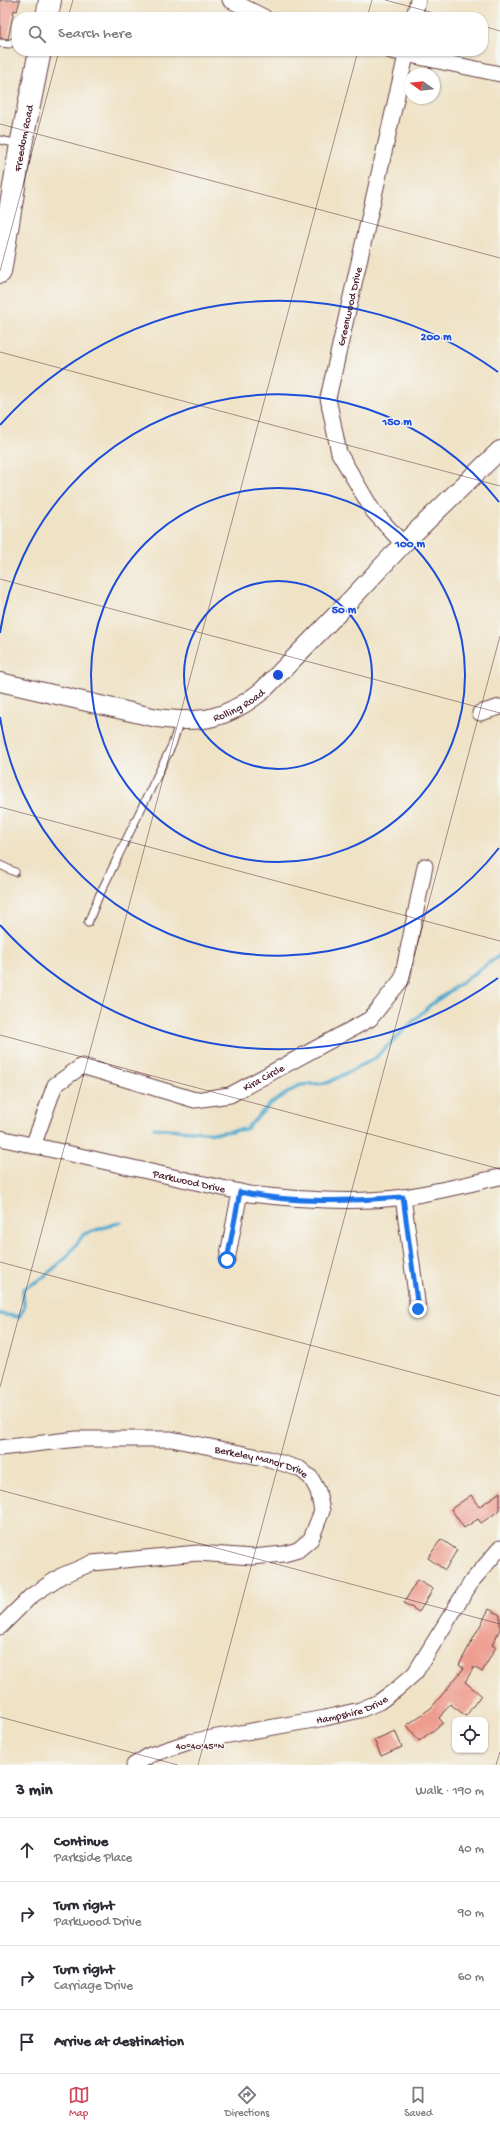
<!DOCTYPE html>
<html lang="en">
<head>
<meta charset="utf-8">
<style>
  body { margin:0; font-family:"Gochi Hand",sans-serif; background:#f2f2f3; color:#2b2b33 }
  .controls { position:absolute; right:12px; bottom:12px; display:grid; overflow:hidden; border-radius:8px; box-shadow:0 1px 3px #0004 }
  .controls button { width:36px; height:36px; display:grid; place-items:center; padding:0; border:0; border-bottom:1px solid #e1e1e2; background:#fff; color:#2b2b33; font:20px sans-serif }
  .compass { position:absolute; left:404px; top:68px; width:36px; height:36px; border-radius:50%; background:#fff; box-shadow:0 1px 3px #0004; rotate:285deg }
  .stop { position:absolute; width:12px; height:12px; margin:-9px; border:3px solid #1a73e8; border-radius:50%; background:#fff }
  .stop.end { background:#1a73e8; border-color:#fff; box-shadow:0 1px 4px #0008 }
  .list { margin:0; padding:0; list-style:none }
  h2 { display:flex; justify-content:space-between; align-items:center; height:52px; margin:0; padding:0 16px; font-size:17px }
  h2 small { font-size:13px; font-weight:400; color:#7c7c81 }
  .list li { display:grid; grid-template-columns:26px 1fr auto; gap:12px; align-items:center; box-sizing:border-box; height:64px; padding:0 16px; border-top:1px solid #e1e1e2 }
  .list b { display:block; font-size:15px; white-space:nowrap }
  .list p { margin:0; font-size:13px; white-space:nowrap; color:#7c7c81 }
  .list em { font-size:13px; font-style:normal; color:#7c7c81 }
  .icon { flex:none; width:22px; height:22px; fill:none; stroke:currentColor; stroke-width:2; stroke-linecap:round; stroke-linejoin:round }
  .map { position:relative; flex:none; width:500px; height:1765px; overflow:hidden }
  .search { position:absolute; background:#fff; box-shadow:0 1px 3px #0004; left:12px; right:12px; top:12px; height:44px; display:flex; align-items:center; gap:10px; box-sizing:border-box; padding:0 14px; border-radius:16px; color:#7c7c81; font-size:15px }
  .sheet { height:308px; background:#fff }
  nav { display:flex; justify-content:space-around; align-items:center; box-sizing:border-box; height:56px; border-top:1px solid #e1e1e2; background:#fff; font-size:11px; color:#7c7c81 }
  nav a { display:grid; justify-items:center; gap:2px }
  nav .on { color:#d1495b }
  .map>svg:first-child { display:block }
</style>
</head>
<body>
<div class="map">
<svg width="500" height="1765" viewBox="0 0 500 1765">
  <rect width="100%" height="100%" fill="#f6f6f2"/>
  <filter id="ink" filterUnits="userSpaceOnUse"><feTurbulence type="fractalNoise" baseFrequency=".025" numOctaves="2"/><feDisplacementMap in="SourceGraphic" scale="8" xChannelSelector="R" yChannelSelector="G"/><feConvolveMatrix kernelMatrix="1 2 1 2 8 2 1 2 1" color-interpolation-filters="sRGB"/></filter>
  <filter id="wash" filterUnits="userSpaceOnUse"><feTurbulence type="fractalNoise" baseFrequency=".012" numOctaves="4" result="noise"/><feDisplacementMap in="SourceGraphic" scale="16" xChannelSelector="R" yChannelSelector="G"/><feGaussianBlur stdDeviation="0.9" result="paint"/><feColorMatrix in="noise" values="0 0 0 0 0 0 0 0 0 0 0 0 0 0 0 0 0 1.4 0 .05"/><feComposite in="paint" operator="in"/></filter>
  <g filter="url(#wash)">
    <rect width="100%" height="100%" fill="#efe2c5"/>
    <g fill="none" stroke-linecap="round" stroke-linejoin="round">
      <g stroke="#50a9ce" stroke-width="3.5">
        <path d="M154,1128l63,5 29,-4 24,-25 30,-19 27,-2 47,-24 55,-53 71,-51"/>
        <path d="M0,1314l19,3 5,-9 -1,-19 18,-10 25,-21 18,-24 37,-12"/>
      </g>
    </g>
    <g id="blocks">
      <g fill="#ee9c8e">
        <path d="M0,0h20l-3,11 -3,-1 -6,29 -8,-1z"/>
        <path d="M500,1492v18l-19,13 -3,-4 -14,9 -13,-19 20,-14 8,12z"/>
        <path d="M441,1539l16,11 -12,20 -17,-12z"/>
        <path d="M417,1580l16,9 -14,23 -15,-9z"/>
        <path d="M489,1609l11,6v14l-8,16 4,2 -14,25 -8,-5 -9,15 16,13 -15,21 -16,-12 -11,14 4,5 -24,18 -12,-16 24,-17 33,-40 -5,-3z"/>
        <path d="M395,1731l7,16 -21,9 -7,-16z"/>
      </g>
    </g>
  </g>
  <g filter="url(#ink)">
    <use href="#blocks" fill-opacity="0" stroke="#633c42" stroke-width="1"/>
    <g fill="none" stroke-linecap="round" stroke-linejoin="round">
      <g stroke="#633c42" stroke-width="9">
        <g id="service">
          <path d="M0,43l9,1 8,-4"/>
          <path d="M0,140l19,4"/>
          <path d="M0,865l15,7"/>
          <path d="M88,923l10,-25 74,-153 8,-24"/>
        </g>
      </g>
      <g stroke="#633c42" stroke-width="17">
        <g id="minor">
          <path d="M230,0l34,17"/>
          <path d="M414,17l4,-17"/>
          <path d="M391,51l109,23"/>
          <path id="s1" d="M403,544l-30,-33 -34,-58 -11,-55 79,-347"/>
          <path d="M480,713l20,-6"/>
          <path id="s2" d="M0,1138l249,56c51,6 105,10 155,3 33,-5 64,-13 96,-20"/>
          <path id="s3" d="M33,1146l22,-61 27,-19 113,34 35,-5 140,-76 32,-40 23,-113"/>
          <path d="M403,1197l15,112"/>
          <path d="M227,1260l13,-68"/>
          <path id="s4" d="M0,1448l77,-9h94l98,20 31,10 11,9 7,13 4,20 -11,28 -13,11 -14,4 -32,3 -54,-4 -106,10 -31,13 -30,20 -31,31"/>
          <path id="s5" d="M134,1765l16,-10 39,-13 136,-24 35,-8 19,-8 18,-13 18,-16 57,-92 28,-33"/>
        </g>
      </g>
      <g stroke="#633c42" stroke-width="20">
        <g id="tertiary">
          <path id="s6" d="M0,682l157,36c45,6 70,1 106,-28l78,-80 62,-66 97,-94"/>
        </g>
      </g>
      <g stroke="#633c42" stroke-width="24">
        <g id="primary">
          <path d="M47,17l3,-17"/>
          <path id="s7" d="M0,272l20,-122 20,-99"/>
        </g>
      </g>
      <use href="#service" stroke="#fff" stroke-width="7"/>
      <use href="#minor" stroke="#fff" stroke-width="15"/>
      <use href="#tertiary" stroke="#fff" stroke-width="18"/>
      <use href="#primary" stroke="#fff" stroke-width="22"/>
    </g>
  </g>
  <g fill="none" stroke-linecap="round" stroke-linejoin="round" filter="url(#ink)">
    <path stroke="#1a73e8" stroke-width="5" d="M227,1260l13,-68c52,12 110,9 163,5l15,112"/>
  </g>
  <path fill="none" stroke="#4a1f2b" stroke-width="1" stroke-opacity="0.45" d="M385,0l64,17M68,17l5,-17M367,17l5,-17M483,26l17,5M0,124l500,134M0,271l59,-220M0,352l500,134M0,579l500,134M0,807l500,134M0,1035l500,134M0,1262l500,134M0,1387l358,-1336M0,1490l500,134M0,1717l178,48M198,1765l302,-1129M496,1765l4,-13"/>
  <g fill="none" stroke="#1d4ed8" stroke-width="2">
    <circle cx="278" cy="675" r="94"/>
    <circle cx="278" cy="675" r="187"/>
    <path d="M499 848A281 281 0 0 1 0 717M0 633A281 281 0 0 1 499 502"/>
    <path d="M498 978A374 374 0 0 1 0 925M0 425A374 374 0 0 1 498 372"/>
  </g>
  <g text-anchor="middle" stroke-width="3" stroke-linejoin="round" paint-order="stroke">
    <g font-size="11" fill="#4a1f2b" stroke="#f6f6f2">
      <text dy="4" stroke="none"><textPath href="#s7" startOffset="136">Freedom Road</textPath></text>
      <text dy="4" stroke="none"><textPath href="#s1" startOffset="262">Greenwood Drive</textPath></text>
      <text dy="4" stroke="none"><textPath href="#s6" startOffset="246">Rolling Road</textPath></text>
      <text dy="4" stroke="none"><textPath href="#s3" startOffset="289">Kira Circle</textPath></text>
      <text dy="4" stroke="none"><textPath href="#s2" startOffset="194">Parkwood Drive</textPath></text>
      <text dy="4" stroke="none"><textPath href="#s4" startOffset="265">Berkeley Manor Drive</textPath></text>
      <text dy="4" stroke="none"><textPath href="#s5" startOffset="226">Hampshire Drive</textPath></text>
    </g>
  </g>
  <g font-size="10" text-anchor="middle" fill="#4a1f2b" stroke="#f6f6f2" stroke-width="3" stroke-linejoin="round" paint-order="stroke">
    <text x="200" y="1749">40°40'45"N</text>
  </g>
  <circle cx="278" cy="675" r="6" fill="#1d4ed8" stroke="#f6f6f2" stroke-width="2"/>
  <g font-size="12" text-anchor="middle" font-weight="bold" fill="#1d4ed8" stroke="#f6f6f2" stroke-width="3" stroke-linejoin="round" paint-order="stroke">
    <text x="436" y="340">200 m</text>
    <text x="397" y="425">150 m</text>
    <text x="410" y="547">100 m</text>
    <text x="344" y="613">50 m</text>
  </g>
</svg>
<div class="controls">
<button><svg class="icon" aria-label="locate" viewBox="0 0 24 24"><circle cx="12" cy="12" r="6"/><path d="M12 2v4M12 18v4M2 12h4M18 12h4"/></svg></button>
</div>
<svg class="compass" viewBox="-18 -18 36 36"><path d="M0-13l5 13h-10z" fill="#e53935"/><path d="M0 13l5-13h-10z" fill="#7c7c81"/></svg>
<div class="stop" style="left:227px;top:1260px"></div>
<div class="stop end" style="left:418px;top:1309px"></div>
<div class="search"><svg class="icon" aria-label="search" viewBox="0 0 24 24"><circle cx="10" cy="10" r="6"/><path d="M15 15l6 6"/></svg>Search here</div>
</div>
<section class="sheet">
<h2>3 min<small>Walk · 190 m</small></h2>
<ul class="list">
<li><svg class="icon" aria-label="ahead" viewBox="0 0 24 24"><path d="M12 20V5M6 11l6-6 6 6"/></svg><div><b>Continue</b><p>Parkside Place</p></div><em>40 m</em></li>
<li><svg class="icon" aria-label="right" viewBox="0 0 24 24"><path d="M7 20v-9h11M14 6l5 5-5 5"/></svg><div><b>Turn right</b><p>Parkwood Drive</p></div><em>90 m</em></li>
<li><svg class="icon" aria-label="right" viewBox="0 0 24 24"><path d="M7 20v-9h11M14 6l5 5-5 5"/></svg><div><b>Turn right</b><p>Carriage Drive</p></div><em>60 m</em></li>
<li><svg class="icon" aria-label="arrive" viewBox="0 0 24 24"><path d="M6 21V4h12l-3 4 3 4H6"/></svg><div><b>Arrive at destination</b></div></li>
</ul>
</section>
<nav>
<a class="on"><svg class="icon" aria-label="map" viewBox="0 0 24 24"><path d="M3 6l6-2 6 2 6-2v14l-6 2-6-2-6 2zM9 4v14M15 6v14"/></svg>Map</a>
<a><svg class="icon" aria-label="directions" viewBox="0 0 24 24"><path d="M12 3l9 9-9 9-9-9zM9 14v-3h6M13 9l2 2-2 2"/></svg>Directions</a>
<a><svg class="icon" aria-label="saved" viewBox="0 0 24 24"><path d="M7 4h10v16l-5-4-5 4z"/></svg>Saved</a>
</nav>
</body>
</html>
